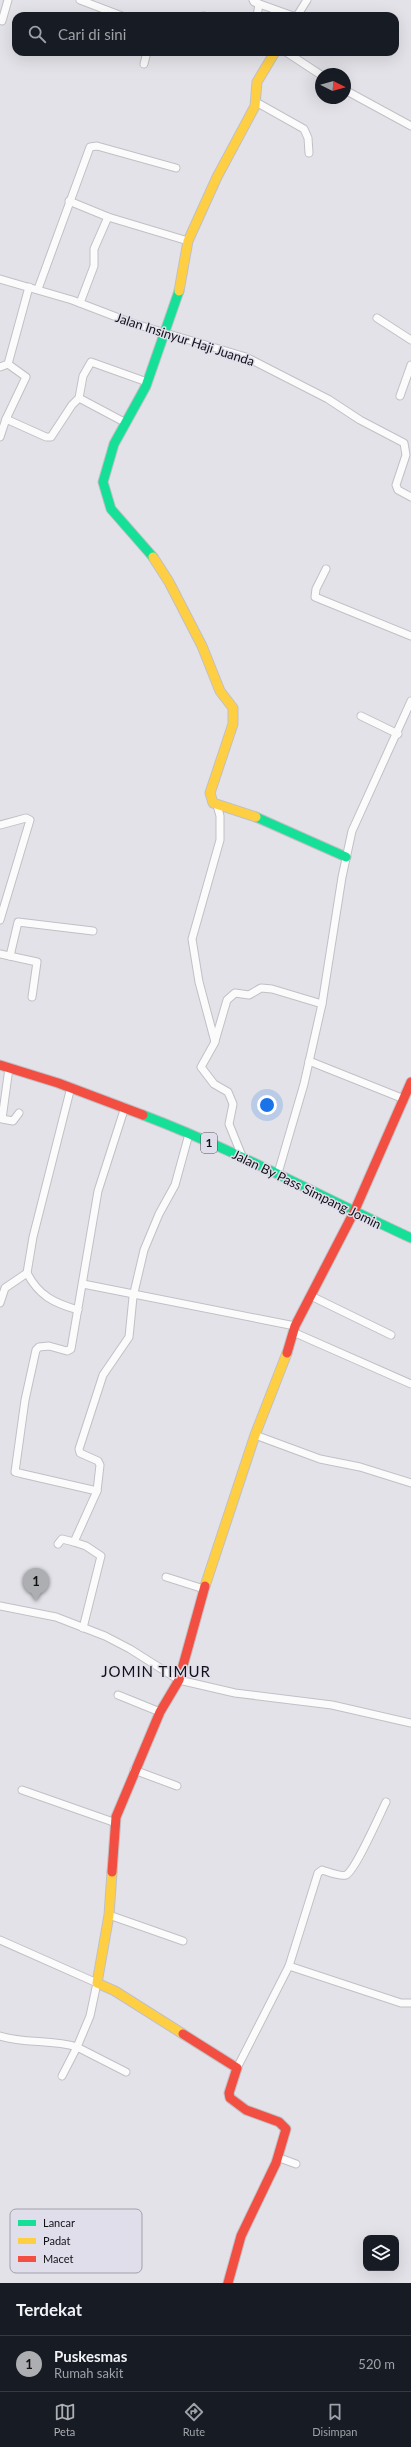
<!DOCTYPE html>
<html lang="id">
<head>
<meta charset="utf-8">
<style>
  body { margin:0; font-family:Lato,sans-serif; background:#242831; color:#f1f3f6 }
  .controls { position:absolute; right:12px; bottom:12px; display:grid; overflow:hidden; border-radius:8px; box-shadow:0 4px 16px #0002 }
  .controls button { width:36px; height:36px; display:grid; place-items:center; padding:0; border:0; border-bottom:1px solid #363941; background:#171b24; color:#f1f3f6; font:20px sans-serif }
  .compass { position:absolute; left:315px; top:68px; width:36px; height:36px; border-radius:50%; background:#171b24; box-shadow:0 4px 16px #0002; rotate:95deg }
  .you { position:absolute; left:267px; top:1105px; width:14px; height:14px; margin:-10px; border:3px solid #fff; border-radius:50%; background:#1a73e8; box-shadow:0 0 0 6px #1a73e833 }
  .badge { display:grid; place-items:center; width:26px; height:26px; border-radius:50%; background:#adaeb2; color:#111; font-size:13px; font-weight:700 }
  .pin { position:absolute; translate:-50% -33px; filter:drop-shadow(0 1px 2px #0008) }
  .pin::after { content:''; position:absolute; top:21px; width:14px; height:12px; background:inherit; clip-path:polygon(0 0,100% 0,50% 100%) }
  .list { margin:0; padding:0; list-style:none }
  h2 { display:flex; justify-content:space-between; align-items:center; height:52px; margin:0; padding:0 16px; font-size:17px }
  h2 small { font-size:13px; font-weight:400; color:#9ea1a6 }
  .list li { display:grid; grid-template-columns:26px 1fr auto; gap:12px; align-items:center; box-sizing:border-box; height:56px; padding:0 16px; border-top:1px solid #363941 }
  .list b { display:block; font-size:15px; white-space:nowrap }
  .list p { margin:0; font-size:13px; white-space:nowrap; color:#9ea1a6 }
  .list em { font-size:13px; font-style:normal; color:#9ea1a6 }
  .icon { flex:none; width:22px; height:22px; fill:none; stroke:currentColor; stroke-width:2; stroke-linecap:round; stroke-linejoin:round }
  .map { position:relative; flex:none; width:411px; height:2283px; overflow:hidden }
  .search { position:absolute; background:#171b24; box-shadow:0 4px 16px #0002; left:12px; right:12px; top:12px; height:44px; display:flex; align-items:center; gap:10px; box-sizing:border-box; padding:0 14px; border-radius:12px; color:#9ea1a6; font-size:15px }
  .sheet { height:108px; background:#171b24 }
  nav { display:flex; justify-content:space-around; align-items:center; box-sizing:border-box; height:56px; border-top:1px solid #363941; background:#171b24; font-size:11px; color:#9ea1a6 }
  nav a { display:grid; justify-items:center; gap:2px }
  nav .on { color:#adaeb2 }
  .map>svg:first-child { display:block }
</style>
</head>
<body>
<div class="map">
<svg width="411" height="2283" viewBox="0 0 411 2283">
  <rect width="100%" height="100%" fill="#e3e2e8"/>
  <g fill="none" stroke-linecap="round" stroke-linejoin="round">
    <g stroke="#c1c0c5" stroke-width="9">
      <g id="street">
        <path d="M80,0l42,16"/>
        <path d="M253,0l1,2 39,14"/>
        <path d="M203,16h1"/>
        <path d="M257,16l2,-12"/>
        <path d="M297,16l10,-16"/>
        <path d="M2,21l6,-21"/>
        <path d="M286,52l35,23"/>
        <path d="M144,64l3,-12"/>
        <path d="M345,90l66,36"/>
        <path d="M256,102l48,27 4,9 1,15"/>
        <path d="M69,201l39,16 80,24"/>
        <path d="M0,279l72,21 60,23 114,34 82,42 32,21 44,23 2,12 -10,30 2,5 13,7"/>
        <path d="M38,289l52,-142 7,-1 79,22"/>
        <path d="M80,303l14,-37v-17l14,-32"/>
        <path d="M377,318l34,22"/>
        <path d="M0,367l8,-3 21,-77"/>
        <path d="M400,396l11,-31"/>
        <path d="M79,398l47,25"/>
        <path d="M6,419l40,18h5l21,-32 7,-7 4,-22 8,-14 56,20"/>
        <path d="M0,437l6,-18 20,-42 -18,-13"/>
        <path d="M326,569l-10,20 -1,8 96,39"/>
        <path d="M361,716l37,18"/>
        <path d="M217,805l3,11v24l-28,99 7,43 16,60 -14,25 13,17 14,8 5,12 -4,20 13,32"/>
        <path d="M0,825l26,-7 4,2 -30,100"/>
        <path d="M0,954l37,8 -5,35"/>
        <path d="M10,956l8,-34 75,9"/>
        <path d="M215,1041l12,-41 8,-7 14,2 12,-7 11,1 50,15"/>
        <path d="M309,1061l95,38"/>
        <path d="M9,1068l-7,51 11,2 6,-8"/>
        <path d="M278,1173l26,-89 18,-80 20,-127 10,-46 59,-130"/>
        <path d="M27,1273c12,23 27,30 51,37"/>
        <path d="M83,1284l212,42"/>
        <path d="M311,1296l80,39"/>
        <path d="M0,1303l5,-15 22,-15 6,-36 38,-150"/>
        <path d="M293,1332l118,52"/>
        <path d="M255,1435l65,24 40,8 51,16"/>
        <path d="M97,1491l-74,-17 -8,-2 10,-72 11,-50 3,-3 10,-1 18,5 4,-2 27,-158 27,-84"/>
        <path d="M58,1544l4,-5 12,3"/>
        <path d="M166,1577l38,12"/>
        <path d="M0,1606l56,11 49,19 25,13 49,31 56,13 97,12 79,18"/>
        <path d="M83,1628l18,-72 -15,-10 -12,-4 23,-51 3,-26 -2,-4 -18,-8 -1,-4 24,-74 26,-38 4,-40 11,-47 15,-36 16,-29 14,-51"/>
        <path d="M118,1695l42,17"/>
        <path d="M134,1770l43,16"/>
        <path d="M22,1790l94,33"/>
        <path d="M109,1915l74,26"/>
        <path d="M0,1940l97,43 -7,33 -13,31c-25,-8 -52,-3 -77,-11"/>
        <path d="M289,1966l112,37h10"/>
        <path d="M237,2068l52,-102 29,-93 4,-3c7,2 18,7 24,5 9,-4 34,-61 40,-73"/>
        <path d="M62,2076l15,-29 49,25"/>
        <path d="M277,2157l19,7"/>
      </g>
    </g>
    <g stroke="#c1c0c5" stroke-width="11">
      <g id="fast">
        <path d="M153,557l-42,-48 -8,-27 11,-38 32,-58 33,-95"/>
        <path d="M256,817l90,40"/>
        <path d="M143,1115c92,35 179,82 268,123"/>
      </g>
    </g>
    <g stroke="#c1c0c5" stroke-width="11">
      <g id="slow">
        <path d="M179,291l9,-50 29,-64 38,-71 2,-24 18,-30"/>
        <path d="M153,557l16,25 33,64 18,45 13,17v16l-23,69 3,10 43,14"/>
        <path d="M205,1586l50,-151 32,-82"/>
        <path d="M112,1872l-3,43 -12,68 18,8 68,43"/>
      </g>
    </g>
    <g stroke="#c1c0c5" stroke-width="11">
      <g id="jam">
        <path d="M0,1065l58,18 85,32"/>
        <path d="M287,1353l8,-27 59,-114 57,-130"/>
        <path d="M112,1872l4,-55 44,-105 19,-32 26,-94"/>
        <path d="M183,2034l54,34 -8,25 1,5 16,12 33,12 7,7 -10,34 -35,73 -13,47"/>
      </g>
    </g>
    <use href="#street" stroke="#fbfbfc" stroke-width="7"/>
    <use href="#fast" stroke="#16e098" stroke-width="9"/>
    <use href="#slow" stroke="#ffcf43" stroke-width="9"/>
    <use href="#jam" stroke="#f24e42" stroke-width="9"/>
  </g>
  <g text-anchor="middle" stroke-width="3" stroke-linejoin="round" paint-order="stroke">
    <rect fill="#e1deec" stroke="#4f4e55" stroke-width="1" x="201" y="1133" width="16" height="20" rx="3"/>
    <g font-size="12" font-weight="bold" fill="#111014">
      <text x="209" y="1147">1</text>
    </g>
    <g font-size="13" fill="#111014" stroke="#e1deec">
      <text transform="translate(185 339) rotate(18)" y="5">Jalan Insinyur Haji Juanda</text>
      <text transform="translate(307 1189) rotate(26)" y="5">Jalan By Pass Simpang Jomin</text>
    </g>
    <g font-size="15" letter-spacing="1" fill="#111014" stroke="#e1deec">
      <text x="156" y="1677">JOMIN TIMUR</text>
    </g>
  </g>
  <rect x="10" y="2209" width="132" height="64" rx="6" fill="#e1deec" stroke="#a3a0ab" stroke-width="1"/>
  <rect x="18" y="2220" width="18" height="6" fill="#16e098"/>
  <rect x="18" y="2238" width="18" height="6" fill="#ffcf43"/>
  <rect x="18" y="2256" width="18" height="6" fill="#f24e42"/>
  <g font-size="11" fill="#111014">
    <text x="43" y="2227">Lancar</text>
    <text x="43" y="2245">Padat</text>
    <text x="43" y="2263">Macet</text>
  </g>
</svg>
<div class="controls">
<button><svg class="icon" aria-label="layers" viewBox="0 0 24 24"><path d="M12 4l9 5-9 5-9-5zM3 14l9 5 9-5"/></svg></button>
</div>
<svg class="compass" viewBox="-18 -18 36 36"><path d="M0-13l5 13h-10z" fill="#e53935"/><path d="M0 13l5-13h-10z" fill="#9ea1a6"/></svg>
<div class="you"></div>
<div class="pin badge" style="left:36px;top:1601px">1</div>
<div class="search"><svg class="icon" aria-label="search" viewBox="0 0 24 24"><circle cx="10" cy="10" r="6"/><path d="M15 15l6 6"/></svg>Cari di sini</div>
</div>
<section class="sheet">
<h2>Terdekat<small></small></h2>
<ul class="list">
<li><span class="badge">1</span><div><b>Puskesmas</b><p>Rumah sakit</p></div><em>520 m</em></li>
</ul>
</section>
<nav>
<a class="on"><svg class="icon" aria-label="map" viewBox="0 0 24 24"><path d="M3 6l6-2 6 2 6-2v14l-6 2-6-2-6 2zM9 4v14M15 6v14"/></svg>Peta</a>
<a><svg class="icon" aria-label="directions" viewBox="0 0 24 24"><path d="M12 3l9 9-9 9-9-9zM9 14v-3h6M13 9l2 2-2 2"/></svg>Rute</a>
<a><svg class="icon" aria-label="saved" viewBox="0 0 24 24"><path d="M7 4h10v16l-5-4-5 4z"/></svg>Disimpan</a>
</nav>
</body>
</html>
